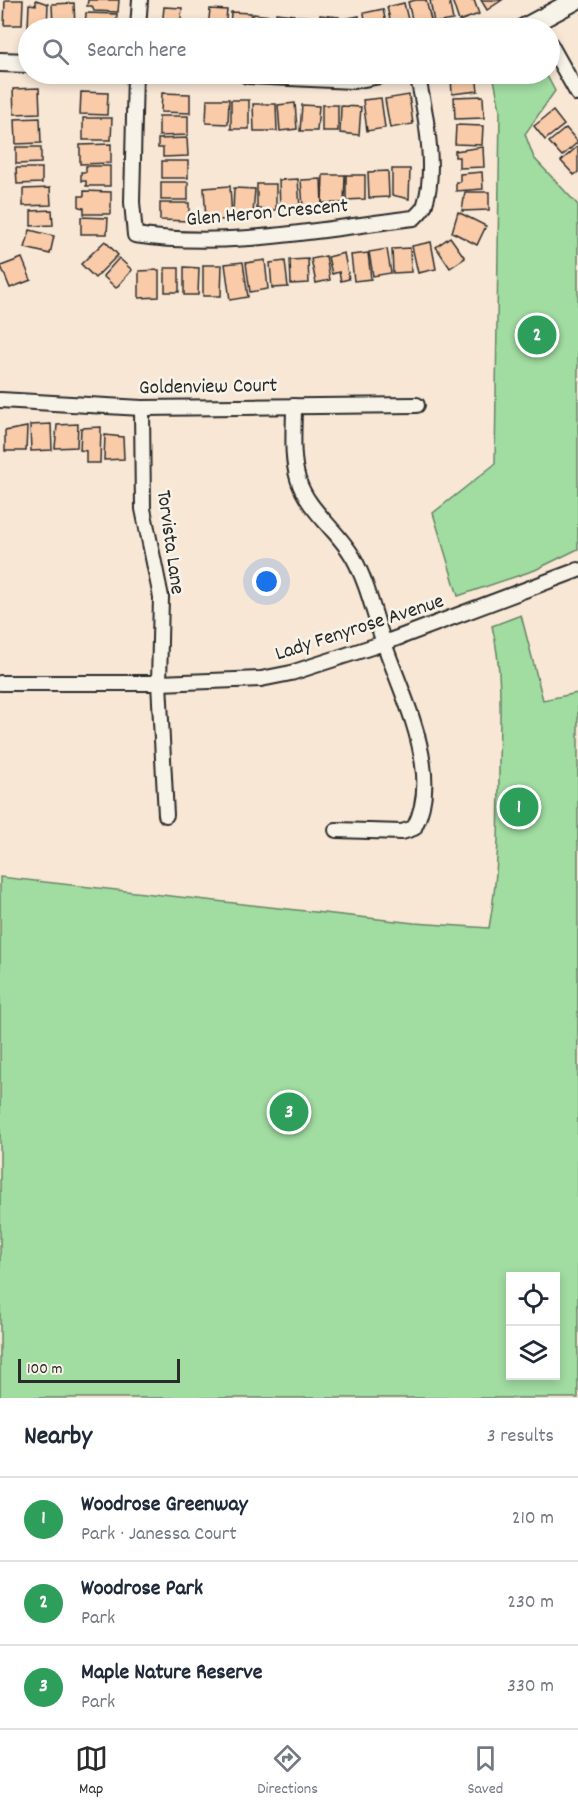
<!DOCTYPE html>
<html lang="en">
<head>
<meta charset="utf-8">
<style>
  body { margin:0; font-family:Dekko,sans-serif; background:#f6f6f7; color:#1f2937 }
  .controls { position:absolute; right:18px; bottom:18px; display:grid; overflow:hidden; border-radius:0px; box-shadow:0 3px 9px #0003 }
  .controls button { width:54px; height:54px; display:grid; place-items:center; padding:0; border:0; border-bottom:2px solid #e0e1e3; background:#fff; color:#1f2937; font:30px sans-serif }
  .scale { position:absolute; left:18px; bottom:15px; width:162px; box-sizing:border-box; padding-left:6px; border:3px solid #2b2b2b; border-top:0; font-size:16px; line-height:21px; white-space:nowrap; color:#2b2b2b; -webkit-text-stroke:4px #f7f3e8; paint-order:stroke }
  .you { position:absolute; left:267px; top:582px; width:21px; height:21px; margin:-15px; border:4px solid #fff; border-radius:50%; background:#1a73e8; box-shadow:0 0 0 9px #1a73e833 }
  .badge { display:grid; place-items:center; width:39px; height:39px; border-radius:50%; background:#2b2b2b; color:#fff; font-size:20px; font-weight:700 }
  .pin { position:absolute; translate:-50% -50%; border:3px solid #fff; box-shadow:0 2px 6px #0006 }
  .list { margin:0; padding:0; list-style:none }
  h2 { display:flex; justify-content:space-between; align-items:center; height:78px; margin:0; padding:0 24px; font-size:26px }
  h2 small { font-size:20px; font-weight:400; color:#747a83 }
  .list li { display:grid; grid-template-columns:39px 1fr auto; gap:18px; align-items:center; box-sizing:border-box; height:84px; padding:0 24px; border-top:2px solid #e0e1e3 }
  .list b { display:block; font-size:22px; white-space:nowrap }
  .list p { margin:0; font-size:20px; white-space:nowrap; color:#747a83 }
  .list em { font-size:20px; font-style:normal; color:#747a83 }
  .icon { flex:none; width:33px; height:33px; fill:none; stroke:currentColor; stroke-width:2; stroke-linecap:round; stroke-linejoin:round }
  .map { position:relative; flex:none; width:578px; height:1398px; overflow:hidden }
  .search { position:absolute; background:#fff; box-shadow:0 3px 9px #0003; left:18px; right:18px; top:18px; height:66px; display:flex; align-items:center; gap:15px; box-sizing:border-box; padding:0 21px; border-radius:33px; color:#747a83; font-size:22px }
  .sheet { height:330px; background:#fff }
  nav { display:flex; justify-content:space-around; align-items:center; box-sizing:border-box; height:84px; border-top:2px solid #e0e1e3; background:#fff; font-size:16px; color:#747a83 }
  nav a { display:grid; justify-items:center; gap:3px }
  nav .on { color:#2b2b2b }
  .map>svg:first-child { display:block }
</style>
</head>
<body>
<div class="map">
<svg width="578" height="1398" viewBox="0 0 578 1398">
  <rect width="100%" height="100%" fill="#f8e7d5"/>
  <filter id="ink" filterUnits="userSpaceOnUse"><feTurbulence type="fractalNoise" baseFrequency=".0167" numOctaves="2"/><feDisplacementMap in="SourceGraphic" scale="12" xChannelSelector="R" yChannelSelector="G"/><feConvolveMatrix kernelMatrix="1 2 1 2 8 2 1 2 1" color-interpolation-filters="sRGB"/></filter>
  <g filter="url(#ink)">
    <g fill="#a1dca1" stroke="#668466" stroke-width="1.5" fill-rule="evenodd">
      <path d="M493,74h53l9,17 -30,43 9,24 44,47v344l-43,21 -77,26 -25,-83 62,-49 5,-354z"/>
      <path d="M521,615l22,85 35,-7v705h-578v-521l414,46 75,5c10,-55 10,-110 10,-165 1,-46 4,-92 -7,-137zM510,1276h46v100h-46z"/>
    </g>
    <g fill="#f9cba8" stroke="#2b2b2b" stroke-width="1.5">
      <path d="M5,0h18l-1,25h-18z"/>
      <path d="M36,0l12,4 -1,24 -19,-1 1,-23 7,1z"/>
      <path d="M88,0h31l-1,12 -24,-1 -2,-5h-5z"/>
      <path d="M416,0h10l7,28h-19l-6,-26z"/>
      <path d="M430,0h19l4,20 -19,3z"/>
      <path d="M452,0h22l5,14 -20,7z"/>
      <path d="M481,0h21l-15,10z"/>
      <path d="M74,3l1,25h-22l-1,-24z"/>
      <path d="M404,3l6,25h-18l-5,-21z"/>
      <path d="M164,7l18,1 -2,20h-18z"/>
      <path d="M210,9l17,1 -2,18h-17z"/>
      <path d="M383,9l4,19h-21l-2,-15z"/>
      <path d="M231,12l20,1 -1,15h-20z"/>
      <path d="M86,13l31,1 -1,14h-31z"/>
      <path d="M276,13l18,2 -1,13h-18z"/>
      <path d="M253,14l18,2 -1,12h-18z"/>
      <path d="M320,15l19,2 -1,11h-19z"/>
      <path d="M298,16l18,1 -1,11h-18z"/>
      <path d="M359,16l2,12h-17l-1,-9z"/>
      <path d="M476,74l2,17 -26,3 -1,-17z"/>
      <path d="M39,88l1,25 -26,1 -1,-25z"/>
      <path d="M81,92l27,1 -1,22 -27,-1z"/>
      <path d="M162,93l28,1v19l-29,-1z"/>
      <path d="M409,95l4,29 -23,4 -5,-29z"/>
      <path d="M483,96l1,22 -29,1 -1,-22z"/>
      <path d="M381,98l4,30 -18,3 -4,-31z"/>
      <path d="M207,99h22l-1,25 -22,-1z"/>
      <rect x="231" y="100" width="18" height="29"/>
      <path d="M295,103l2,26 -17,2 -2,-26z"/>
      <path d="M253,104h23l1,27h-23z"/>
      <path d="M302,105l17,1 -2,25h-17z"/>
      <rect x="322" y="105" width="16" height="26"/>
      <path d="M341,106l20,1 -2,28 -19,-2z"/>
      <path d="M553,111l11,14 -19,15 -11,-14z"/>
      <path d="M159,116h29v19l-29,1z"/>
      <path d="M40,118l1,25 -25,1 -1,-25z"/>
      <path d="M83,118h29l-1,22h-28z"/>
      <path d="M456,125l27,1 -1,19 -27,-1z"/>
      <path d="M566,128l12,14 -16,14 -13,-14z"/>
      <path d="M187,138l1,18 -25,1v-9h-5v-9z"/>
      <path d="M111,144v19l-31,1v-19z"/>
      <path d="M578,146v26l-4,3 -13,-14z"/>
      <path d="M16,147h25v16l-25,1z"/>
      <path d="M483,147l1,20 -25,1v-11h-4v-6z"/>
      <rect x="162" y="161" width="26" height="17"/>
      <path d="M86,166h24v20h-24v-5h-5v-9h5z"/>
      <path d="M16,168h26v15l-25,1z"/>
      <path d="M392,169h18l-1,30 -17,-4z"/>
      <path d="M388,171l1,26 -20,1 -1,-26z"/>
      <path d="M482,172l1,17 -27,2v-9h4v-8z"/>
      <path d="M323,175h22l-1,28h-22z"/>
      <path d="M346,175h19v24l-19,1z"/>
      <path d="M298,179l2,29 -20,1 -1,-29z"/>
      <path d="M321,179l1,27 -19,1 -2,-27z"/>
      <rect x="161" y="182" width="27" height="18"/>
      <path d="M257,184h19v26h-4v4h-8v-5h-7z"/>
      <path d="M230,186l2,33 -26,2 -2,-33z"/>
      <path d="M50,188l1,17 -28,1v-17z"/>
      <path d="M234,188l21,1 -2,25 -20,-1z"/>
      <path d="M84,191l27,1v22h-27v-6l-5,-1v-11h5z"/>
      <path d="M465,192h24v18l-27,1z"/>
      <path d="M160,203h29v18l-29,-1z"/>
      <path d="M52,210l1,15 -22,1v-15z"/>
      <path d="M458,212l28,14 -9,19 -25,-13z"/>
      <path d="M81,217l27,1 -1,16h-26z"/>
      <path d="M30,230l24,6 -4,18 -25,-6z"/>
      <path d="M450,237l15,21 -15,10 -14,-21z"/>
      <path d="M105,241l13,14 -23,23 -14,-14z"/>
      <path d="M431,242l5,27 -18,4 -6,-27z"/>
      <path d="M410,248l1,24 -18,1 -1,-24z"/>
      <path d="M387,249l4,24 -18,3 -4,-24z"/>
      <path d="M344,253l5,26 -8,2 -2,-9 -7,2 -4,-17z"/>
      <path d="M368,253l3,26 -17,2 -3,-26z"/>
      <path d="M326,256l4,24 -14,3 -5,-24z"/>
      <path d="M22,258l9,22 -21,8 -9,-22z"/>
      <path d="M119,258l13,12 -16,18 -13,-12z"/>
      <path d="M308,259l1,24 -18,1 -1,-24z"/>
      <path d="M265,260l3,29 -18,3 -4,-29z"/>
      <path d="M285,261l3,26 -16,1 -2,-25z"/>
      <path d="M243,262l5,35 -18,3 -5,-36z"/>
      <path d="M203,265h19l-1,31h-18z"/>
      <path d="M184,267l15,1 -1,27h-14z"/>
      <rect x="165" y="268" width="14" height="24"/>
      <path d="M159,270v27l-20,1v-27z"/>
      <path d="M51,424l1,26 -21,1 -1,-26z"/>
      <path d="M78,424l-1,23 -22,1 2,-23z"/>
      <path d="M27,427l-1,24h-21v-20z"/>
      <path d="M101,427l-1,36h-14v-12l-6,-1 1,-22z"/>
      <path d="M105,435l18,2 1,22 -20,1z"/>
    </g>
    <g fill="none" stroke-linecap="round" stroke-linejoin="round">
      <g stroke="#2b2b2b" stroke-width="18">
        <g id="street">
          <path d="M138,28l2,-28"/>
          <path d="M550,44l28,50"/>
          <path d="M135,74l-3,128 3,33c92,14 187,-6 279,-17 4,-4 10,-9 11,-14 12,-35 0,-95 -8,-130"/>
          <path d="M0,400l142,8 275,-3"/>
          <path d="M294,406c0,23 -3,50 4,73 9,31 39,50 55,78 15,27 21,58 31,86 14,40 34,81 39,122 3,21 1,44 -9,63l-12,4 -66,-2"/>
          <path d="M142,408l1,101 18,88 -2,86 7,132"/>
          <path d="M0,683h159l102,-4 30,-6 93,-30 194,-73"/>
        </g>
      </g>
      <g stroke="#2b2b2b" stroke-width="22">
        <g id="secondary">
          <path d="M524,28l52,-28"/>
          <path d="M0,62l28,1"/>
          <path d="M248,74l105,5 27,-5"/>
        </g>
      </g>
      <use href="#street" stroke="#f7f3e8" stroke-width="14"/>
      <use href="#secondary" stroke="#f7f3e8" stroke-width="18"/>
    </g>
  </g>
  <g text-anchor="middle" stroke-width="5" stroke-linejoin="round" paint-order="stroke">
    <g font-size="21" fill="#2b2b2b" stroke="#f7f3e8">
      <text transform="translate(267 211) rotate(-5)" y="7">Glen Heron Crescent</text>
      <text transform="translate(208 385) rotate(-1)" y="7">Goldenview Court</text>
      <text transform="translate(172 542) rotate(82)" y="7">Torvista Lane</text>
      <text transform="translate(359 626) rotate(-18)" y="7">Lady Fenyrose Avenue</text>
    </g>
  </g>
</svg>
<div class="controls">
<button><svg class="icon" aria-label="locate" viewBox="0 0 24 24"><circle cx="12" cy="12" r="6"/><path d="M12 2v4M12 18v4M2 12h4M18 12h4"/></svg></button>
<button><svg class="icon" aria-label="layers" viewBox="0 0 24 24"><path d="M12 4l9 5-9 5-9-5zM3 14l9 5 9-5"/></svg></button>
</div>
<div class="scale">100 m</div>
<div class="you"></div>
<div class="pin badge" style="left:519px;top:807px;background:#2e9e5b">1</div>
<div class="pin badge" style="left:537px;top:335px;background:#2e9e5b">2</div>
<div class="pin badge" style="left:289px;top:1112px;background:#2e9e5b">3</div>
<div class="search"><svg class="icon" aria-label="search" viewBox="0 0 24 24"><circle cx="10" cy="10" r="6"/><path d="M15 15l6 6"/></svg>Search here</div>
</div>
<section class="sheet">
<h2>Nearby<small>3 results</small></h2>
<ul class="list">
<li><span class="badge" style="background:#2e9e5b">1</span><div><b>Woodrose Greenway</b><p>Park · Janessa Court</p></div><em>210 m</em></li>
<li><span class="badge" style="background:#2e9e5b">2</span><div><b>Woodrose Park</b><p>Park</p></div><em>230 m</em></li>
<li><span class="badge" style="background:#2e9e5b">3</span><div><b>Maple Nature Reserve</b><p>Park</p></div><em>330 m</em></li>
</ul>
</section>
<nav>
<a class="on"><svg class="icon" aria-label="map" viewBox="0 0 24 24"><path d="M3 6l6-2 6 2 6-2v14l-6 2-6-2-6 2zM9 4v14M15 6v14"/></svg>Map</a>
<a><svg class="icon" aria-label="directions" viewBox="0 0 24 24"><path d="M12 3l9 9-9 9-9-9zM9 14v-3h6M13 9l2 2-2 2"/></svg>Directions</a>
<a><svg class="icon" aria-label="saved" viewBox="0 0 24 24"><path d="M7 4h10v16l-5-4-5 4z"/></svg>Saved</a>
</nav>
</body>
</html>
